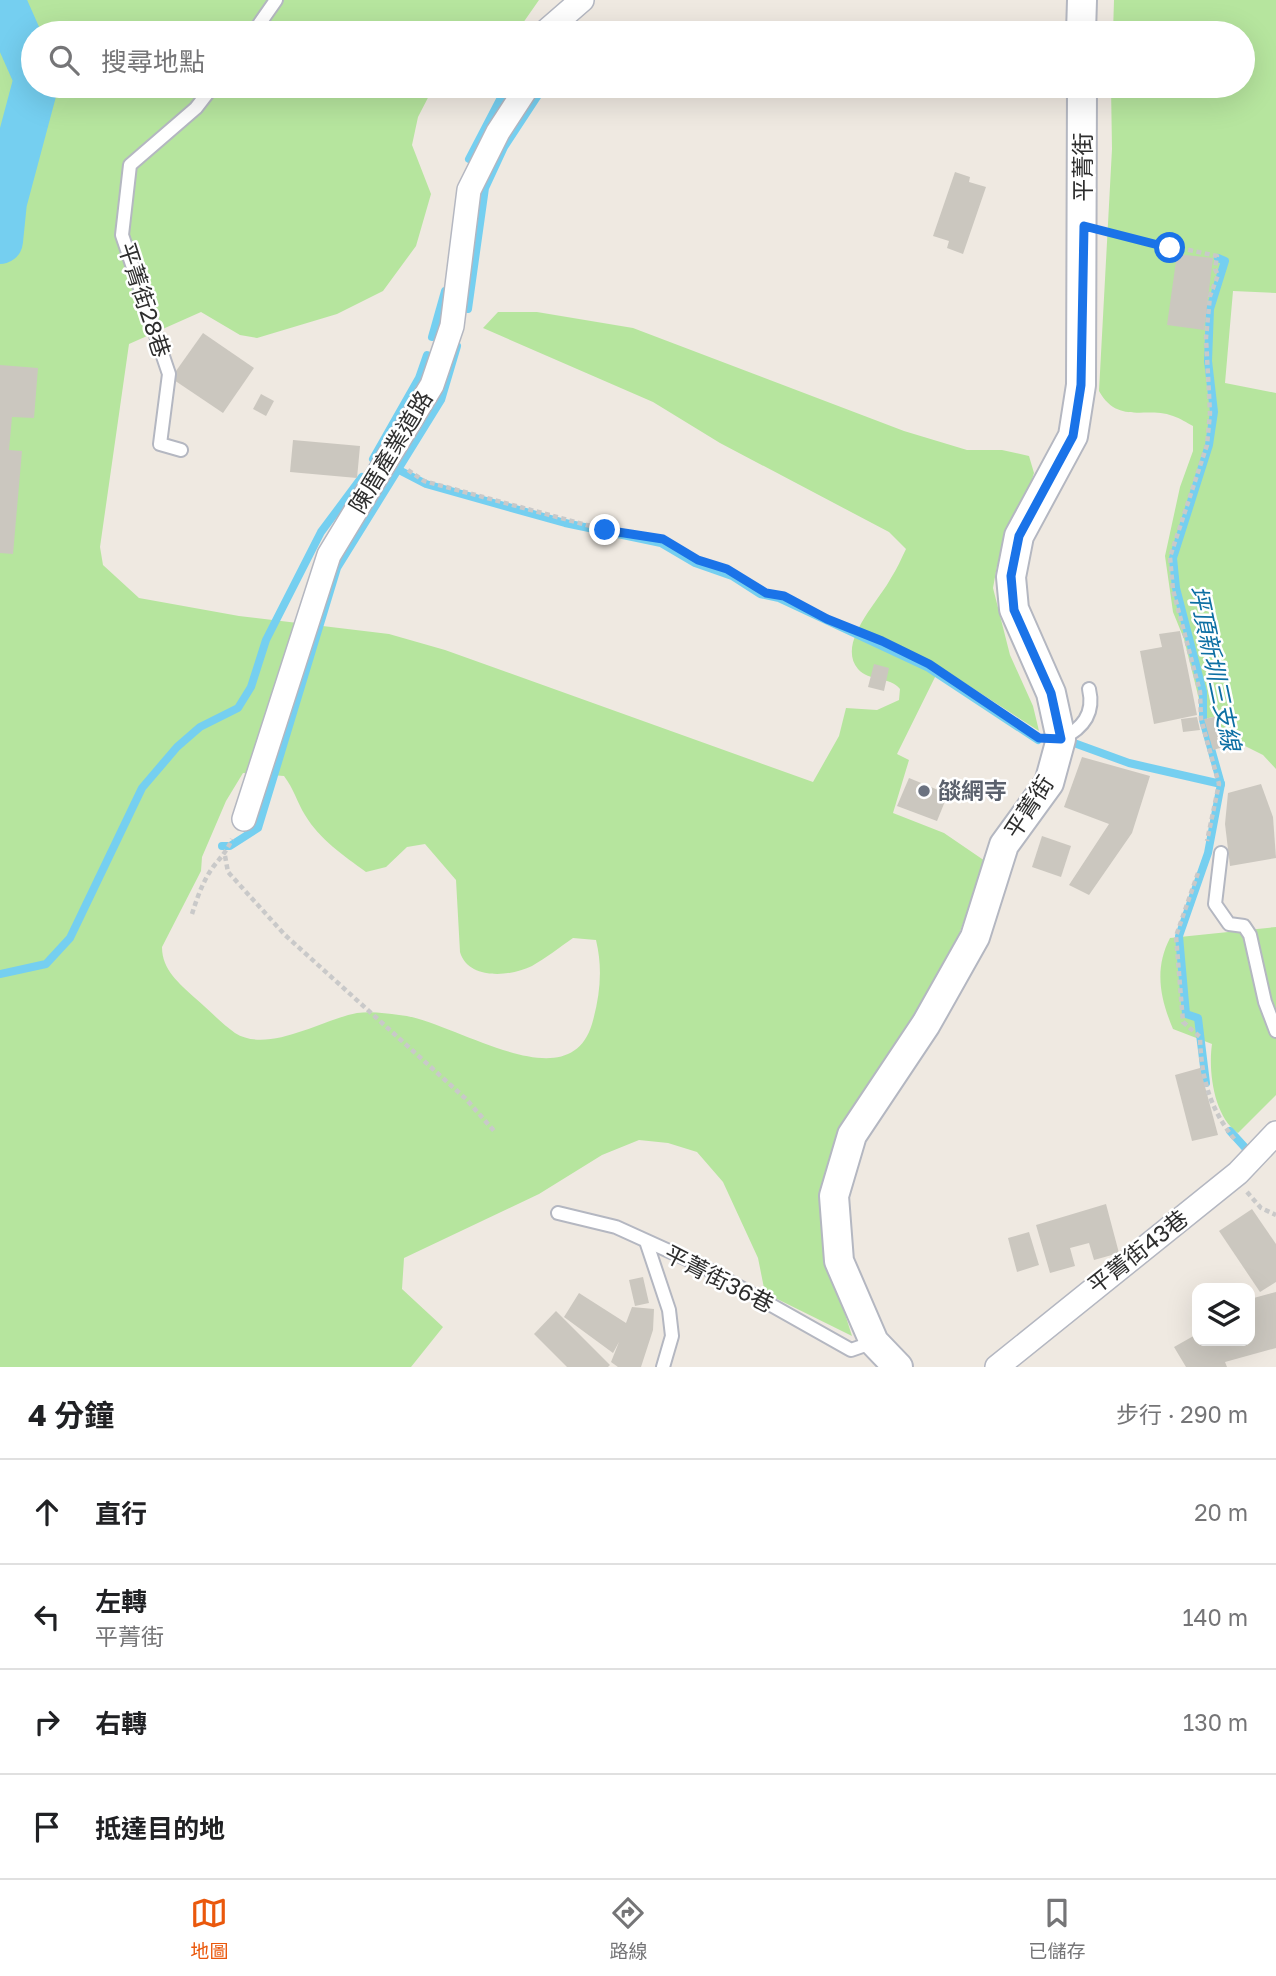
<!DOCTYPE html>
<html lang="zh-TW">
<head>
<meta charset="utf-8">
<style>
  body { margin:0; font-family:"Golos Text","Noto Sans TC",sans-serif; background:#f2f2f2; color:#202124 }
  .controls { position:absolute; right:21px; bottom:21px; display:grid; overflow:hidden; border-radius:14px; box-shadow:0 7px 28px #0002 }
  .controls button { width:63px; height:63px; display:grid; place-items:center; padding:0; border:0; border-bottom:2px solid #e0e0e0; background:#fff; color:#202124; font:35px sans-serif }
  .stop { position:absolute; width:21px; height:21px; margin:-16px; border:5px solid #1a73e8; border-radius:50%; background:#fff }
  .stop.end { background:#1a73e8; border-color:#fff; box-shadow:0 2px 7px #0008 }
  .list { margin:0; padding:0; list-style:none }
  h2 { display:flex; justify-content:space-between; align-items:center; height:91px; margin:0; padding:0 28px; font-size:30px }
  h2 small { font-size:23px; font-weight:400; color:#757577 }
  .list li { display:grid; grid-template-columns:46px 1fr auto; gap:21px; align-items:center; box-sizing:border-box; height:105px; padding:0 28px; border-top:2px solid #e0e0e0 }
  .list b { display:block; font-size:26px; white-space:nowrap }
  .list p { margin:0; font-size:23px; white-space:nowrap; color:#757577 }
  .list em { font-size:23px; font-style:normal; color:#757577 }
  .icon { flex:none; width:38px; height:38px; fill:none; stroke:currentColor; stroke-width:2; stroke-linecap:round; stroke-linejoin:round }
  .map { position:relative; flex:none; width:1276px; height:1367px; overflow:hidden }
  .search { position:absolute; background:#fff; box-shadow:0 7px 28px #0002; left:21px; right:21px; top:21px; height:77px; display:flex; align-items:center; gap:18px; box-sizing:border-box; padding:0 24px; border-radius:38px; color:#757577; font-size:26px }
  .sheet { height:511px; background:#fff }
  nav { display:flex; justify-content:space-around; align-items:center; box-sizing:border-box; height:98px; border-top:2px solid #e0e0e0; background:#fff; font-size:19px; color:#757577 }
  nav a { display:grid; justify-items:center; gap:4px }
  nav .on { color:#ea580c }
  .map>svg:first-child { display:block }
</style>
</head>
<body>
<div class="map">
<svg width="1276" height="1367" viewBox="0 0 1276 1367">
  <rect width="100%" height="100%" fill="#efe9e1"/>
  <g fill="#b6e59e" fill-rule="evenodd">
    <path d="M0,0h539l-23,33h-483v53h405l-5,2 -15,29 -6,28 19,49 -15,52 -33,45 -46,23 -80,24 -17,-3 -39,-23 -72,32 -29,203 3,18 36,33 100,18 150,18 56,16 368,132 26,-46 7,-28 31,2 22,-10 1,-11c-10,-13 -31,-7 -42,-20 -22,-26 21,-68 33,-91 6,-9 10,-19 15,-29l-17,-17 -169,-89 -67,-41 -170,-74 15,-16h39l96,16 271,103 63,19h35l27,6 5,17 -12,38 -25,55 -4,22 17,67 23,51 6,25 -99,-64 -43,87 12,6 -16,53 51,20 41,28 -35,99 -128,231 1,53 29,92 -87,-43 -7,-35 -35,-76 -26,-30 -29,-9 -29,-3 -37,15 -63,39 -135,64 -2,31 41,38 -32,40h-411zM243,773l41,3c10,13 13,26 21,39 15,25 38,40 61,57l20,-5 21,-20 18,-3 31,36 4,72c8,28 50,25 72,14 14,-8 28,-19 41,-28l23,2c7,29 4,56 -4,84 -24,80 -140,-5 -193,-9 -13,-2 -29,-4 -42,-2 -36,7 -89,41 -122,20 -14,-10 -27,-24 -40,-35 -16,-15 -33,-28 -33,-51l39,-76 1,-14 24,-56z"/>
    <path d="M1114,0h162v293l-43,-2 -8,92 51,10v376l-13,-14 -24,-12 -12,3 -9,-30 -14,3 -20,-80 -11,-27 -8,-56 15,-69 13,-36v-25c-6,-3 -13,-8 -20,-10 -28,-10 -55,9 -74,-25l13,-242 -1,-63h132v-53h-130z"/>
    <path d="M1276,927v168l-38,38c-24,-16 -30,-62 -26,-89l-39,-15c-13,-31 -19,-60 -3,-91z"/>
  </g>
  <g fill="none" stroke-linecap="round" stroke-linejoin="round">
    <g stroke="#75cff0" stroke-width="8">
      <path d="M469,159l38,-73"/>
      <path d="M468,309l17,-121 19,-41 40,-61"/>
      <path d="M432,337l13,-46"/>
      <path d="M373,459l46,-81 8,-23"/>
      <path d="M399,470l27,14 139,39 96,20 34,20 37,13 28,18 19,4 148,69 111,73"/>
      <path d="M1074,743l55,20 92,21"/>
      <path d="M222,846h8l28,-18 79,-260 104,-168 16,-54"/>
      <path d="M0,974l46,-10 24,-26 72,-150 35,-41 23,-20 38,-19 13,-21 15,-47 55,-108 41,-55"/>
      <path d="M1206,1083l-8,-65 -12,-4 -7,-78 29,-83 13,-69 -18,-64v-28l-27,-104 -3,-30 36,-113 5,-33 -6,-51 2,-52 15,-48 -7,-3"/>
      <path d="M1230,1131l20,22"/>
    </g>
    <g stroke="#75cff0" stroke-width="46">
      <path d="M2,0l31,70"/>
      <path d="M0,241l4,-39 31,-116"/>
    </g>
  </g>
  <g fill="#cbc7bf">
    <path d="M955,172l15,5 -1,5 17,5 -23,67 -16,-6 2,-7 -16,-5z"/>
    <path d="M1177,254l36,4 -9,72 -37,-5z"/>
    <path d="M203,333l51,35 -31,45 -52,-35z"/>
    <path d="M0,365l38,3 -4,50 -22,-1 -3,33 13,1 -9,103 -13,-1z"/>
    <path d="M261,394l13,7 -8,15 -13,-7z"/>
    <path d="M293,440l67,6 -3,32 -67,-6z"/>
    <path d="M1180,631l17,84 -43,9 -14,-73 22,-4 -3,-13z"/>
    <path d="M874,664l15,4 -5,23 -16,-4z"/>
    <path d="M1218,716l9,30 -14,4 -9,-31z"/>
    <path d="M1197,717l3,13 -17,2 -2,-13z"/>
    <path d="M1082,757l68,19 -18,57 -43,62 -20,-10 40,-61 -45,-17z"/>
    <path d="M909,778l39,16 -11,27 -40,-15z"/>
    <path d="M1261,784l12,33 3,41 -46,8 -5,-42 3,-31z"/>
    <path d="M1042,836l29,10 -10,31 -29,-10z"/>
    <path d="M1200,1068l18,67 -26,6 -17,-66z"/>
    <path d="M1106,1204l13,49 -25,7 -5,-17 -19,5 5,18 -25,7 -14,-48z"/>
    <path d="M1252,1209l24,35v38l-16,10 -41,-61z"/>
    <path d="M1029,1232l10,33 -22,7 -9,-34z"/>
    <path d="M643,1277l6,26 -14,3 -6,-26z"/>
    <path d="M1276,1292v56l-51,14 2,5h-41l-12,-20 23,-13v7h53v-42z"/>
    <path d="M579,1293l47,30 6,-16 22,2 -1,21 -12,37h-23l-7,-5 8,-20 -6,11 -49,-36z"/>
    <path d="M556,1311l54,54 -2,2h-41l-33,-33z"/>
  </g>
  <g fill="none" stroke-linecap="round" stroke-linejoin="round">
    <g stroke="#b4b7c1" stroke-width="16">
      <g id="service">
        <path d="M253,33l23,-33"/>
        <path d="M181,450l-21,-6 9,-70 -47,-139 8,-70 66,-57 17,-22"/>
        <path d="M1061,739c21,-10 34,-25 28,-50"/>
        <path d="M1221,853l-6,51 14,20 15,2 6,9 15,67 11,29"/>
        <path d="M558,1213l58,14 86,39 149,84 23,-8"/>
        <path d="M647,1244l22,66 3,26 -9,31"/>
      </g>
    </g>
    <g stroke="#b4b7c1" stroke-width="26">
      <g id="minor">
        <path d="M544,33l38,-33"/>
        <path d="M244,819l85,-264 103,-170 20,-59 17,-136 29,-58 30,-46"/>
        <path d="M997,1367l241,-194 38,-40"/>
      </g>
    </g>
    <g stroke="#b4b7c1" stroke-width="32">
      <g id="tertiary">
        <path d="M1081,33l1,-33"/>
        <path d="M898,1367l-24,-25 -35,-81 -5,-65 18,-61 74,-111 49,-87 29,-92 45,-62 12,-44 -10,-46 -37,-84 -3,-32 8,-41 54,-100 8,-51 1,-299"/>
      </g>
    </g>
    <g stroke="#c9c9c9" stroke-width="4.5" stroke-dasharray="5 3.5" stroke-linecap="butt">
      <path d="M1105,232l112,24 -2,13 3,6 -8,21 -4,42 4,75 -3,32 -37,112 3,33 27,102 1,27 18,65 -12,57"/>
      <path d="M408,470l16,11 181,49 58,9 35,21 29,9 39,24 18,3 43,23 55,22 47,23 105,70"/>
      <path d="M225,856l3,16 57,63 181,164 29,33"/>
      <path d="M1198,873l-22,63 7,86 17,15c1,41 10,73 36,104"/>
      <path d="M192,914c5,-16 11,-33 21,-47 8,-10 14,-16 19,-28"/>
      <path d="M1247,1192l14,16 15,7"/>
    </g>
    <use href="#service" stroke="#fff" stroke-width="12"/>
    <use href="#minor" stroke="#fff" stroke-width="23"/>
    <use href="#tertiary" stroke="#fff" stroke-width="28"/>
  </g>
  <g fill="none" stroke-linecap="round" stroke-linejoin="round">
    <path stroke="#1a73e8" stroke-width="9" d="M605,530l58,9 35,21 29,9 39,24 18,3 43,23 55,22 47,23 110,74 22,1 -10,-46 -37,-83 -3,-34 8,-40 54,-100 8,-51 3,-159 86,22"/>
  </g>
  <circle fill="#6b7280" stroke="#fff" stroke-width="2.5" cx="924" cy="791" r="7"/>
  <g text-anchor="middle" stroke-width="5" stroke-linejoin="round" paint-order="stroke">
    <g font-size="23" fill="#2e2e2e" stroke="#fff">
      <text transform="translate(1083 167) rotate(-90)" y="8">平菁街</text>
      <text transform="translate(144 300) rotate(72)" y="8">平菁街28巷</text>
      <text transform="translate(391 452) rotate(-59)" y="8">陳厝產業道路</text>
      <text transform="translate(1029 807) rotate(-57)" y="8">平菁街</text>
      <text transform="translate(1138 1252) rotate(-38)" y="8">平菁街43巷</text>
      <text transform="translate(719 1279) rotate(27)" y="8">平菁街36巷</text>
    </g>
    <g font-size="23" font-weight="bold" fill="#5b616d" stroke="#fff" text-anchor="start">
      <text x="938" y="799">燄網寺</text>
    </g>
    <g font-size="24" font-style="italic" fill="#0d6fa3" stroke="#fff">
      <text transform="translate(1214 668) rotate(78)" y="8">坪頂新圳三支線</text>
    </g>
  </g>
</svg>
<div class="controls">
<button><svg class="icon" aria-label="layers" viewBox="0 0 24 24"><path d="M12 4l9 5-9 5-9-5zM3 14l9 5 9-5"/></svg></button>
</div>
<div class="stop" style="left:1170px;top:248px"></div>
<div class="stop end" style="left:605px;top:530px"></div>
<div class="search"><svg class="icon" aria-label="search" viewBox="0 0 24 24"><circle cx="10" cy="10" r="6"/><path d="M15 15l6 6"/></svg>搜尋地點</div>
</div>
<section class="sheet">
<h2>4 分鐘<small>步行 · 290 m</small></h2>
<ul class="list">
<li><svg class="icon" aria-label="ahead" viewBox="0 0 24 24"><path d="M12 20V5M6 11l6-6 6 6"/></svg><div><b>直行</b></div><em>20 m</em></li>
<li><svg class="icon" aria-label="left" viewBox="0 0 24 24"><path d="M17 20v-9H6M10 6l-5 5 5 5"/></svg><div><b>左轉</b><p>平菁街</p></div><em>140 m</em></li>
<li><svg class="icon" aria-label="right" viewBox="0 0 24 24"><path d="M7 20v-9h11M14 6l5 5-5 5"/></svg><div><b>右轉</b></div><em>130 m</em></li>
<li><svg class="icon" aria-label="arrive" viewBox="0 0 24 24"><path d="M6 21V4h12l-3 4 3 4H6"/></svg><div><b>抵達目的地</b></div></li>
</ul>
</section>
<nav>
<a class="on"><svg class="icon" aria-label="map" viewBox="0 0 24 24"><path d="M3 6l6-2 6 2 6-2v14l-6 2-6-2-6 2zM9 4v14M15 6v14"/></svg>地圖</a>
<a><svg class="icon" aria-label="directions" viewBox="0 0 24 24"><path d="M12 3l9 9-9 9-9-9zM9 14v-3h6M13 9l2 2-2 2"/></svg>路線</a>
<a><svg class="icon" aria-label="saved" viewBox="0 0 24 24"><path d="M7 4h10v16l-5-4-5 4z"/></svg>已儲存</a>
</nav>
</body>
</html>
